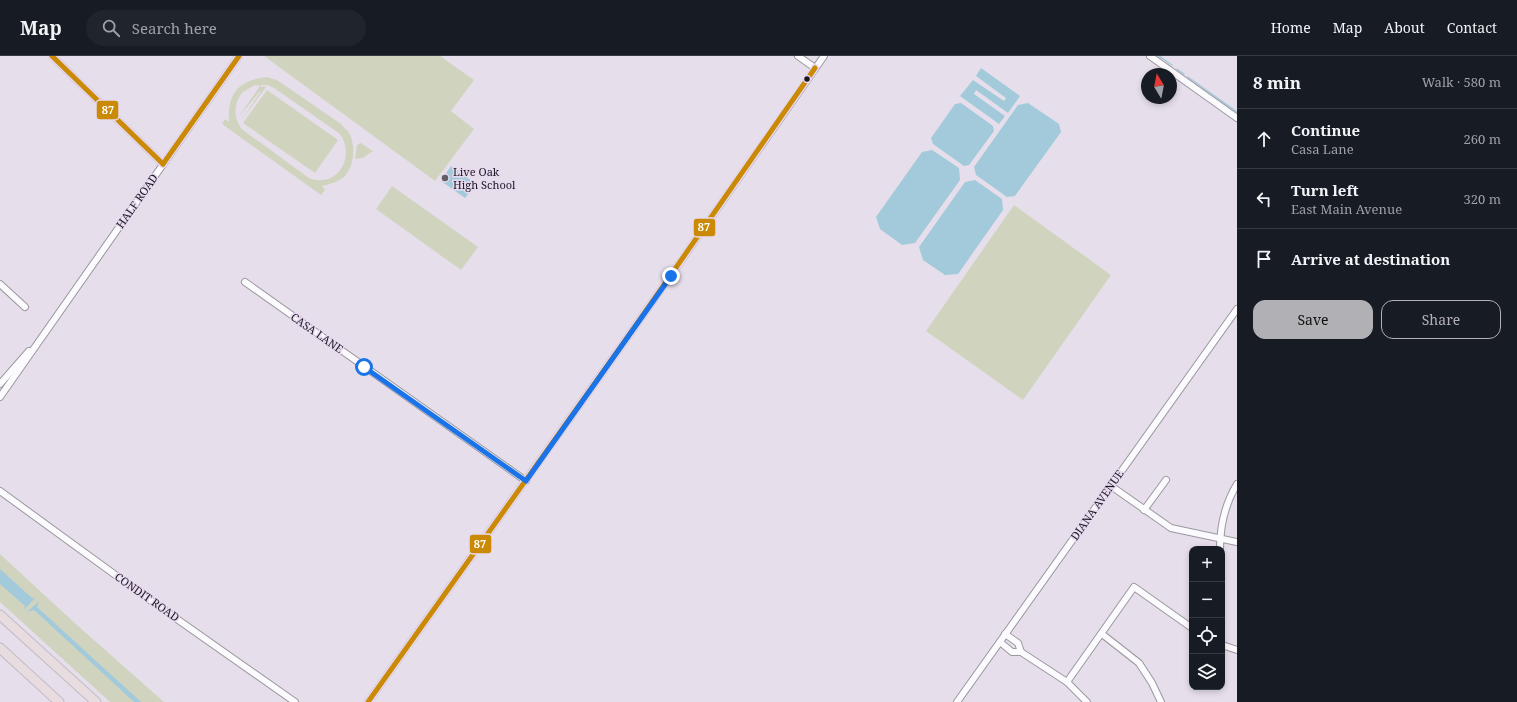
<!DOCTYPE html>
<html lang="en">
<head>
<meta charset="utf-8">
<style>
  body { margin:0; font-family:"Noto Serif",serif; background:#20242c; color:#f1f3f6 }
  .controls { position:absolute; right:12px; bottom:12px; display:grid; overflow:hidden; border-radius:8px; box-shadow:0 2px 6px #0003 }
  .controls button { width:36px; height:36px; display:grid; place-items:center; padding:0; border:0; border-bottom:1px solid #363941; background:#171b24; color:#f1f3f6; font:20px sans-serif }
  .compass { position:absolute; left:1141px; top:12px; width:36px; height:36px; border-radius:50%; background:#171b24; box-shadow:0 2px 6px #0003; rotate:350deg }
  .stop { position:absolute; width:12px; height:12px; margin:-9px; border:3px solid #1a73e8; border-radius:50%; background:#fff }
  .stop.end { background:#1a73e8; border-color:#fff; box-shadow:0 1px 4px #0008 }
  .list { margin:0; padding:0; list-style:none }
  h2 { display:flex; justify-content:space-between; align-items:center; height:52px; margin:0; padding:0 16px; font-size:17px }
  h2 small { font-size:13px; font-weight:400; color:#9ea1a6 }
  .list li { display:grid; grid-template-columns:26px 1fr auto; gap:12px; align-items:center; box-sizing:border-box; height:60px; padding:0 16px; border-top:1px solid #363941 }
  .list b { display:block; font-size:15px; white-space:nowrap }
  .list p { margin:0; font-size:13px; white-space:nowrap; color:#9ea1a6 }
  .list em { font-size:13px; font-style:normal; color:#9ea1a6 }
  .actions { display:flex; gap:8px; padding:12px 16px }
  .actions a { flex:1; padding:9px 0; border:1px solid #b1b0b5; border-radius:12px; text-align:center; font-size:14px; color:#b1b0b5 }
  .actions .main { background:#b1b0b5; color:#111 }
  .icon { flex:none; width:22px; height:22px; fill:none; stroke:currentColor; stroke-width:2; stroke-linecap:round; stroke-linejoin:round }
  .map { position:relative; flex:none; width:1237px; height:646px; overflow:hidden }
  header { display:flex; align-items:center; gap:24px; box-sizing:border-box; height:56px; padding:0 20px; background:#171b24; border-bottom:1px solid #363941 }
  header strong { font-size:19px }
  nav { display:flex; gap:22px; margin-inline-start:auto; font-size:14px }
  .search { width:280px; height:36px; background:#20242c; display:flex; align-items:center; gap:10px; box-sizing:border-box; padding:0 14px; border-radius:22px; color:#9ea1a6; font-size:15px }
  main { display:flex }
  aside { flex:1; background:#171b24 }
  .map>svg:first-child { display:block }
</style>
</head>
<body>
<header>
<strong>Map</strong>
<div class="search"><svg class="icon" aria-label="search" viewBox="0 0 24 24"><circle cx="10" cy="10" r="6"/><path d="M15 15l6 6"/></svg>Search here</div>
<nav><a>Home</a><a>Map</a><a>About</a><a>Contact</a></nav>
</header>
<main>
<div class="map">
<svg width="1237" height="646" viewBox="0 0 1237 646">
  <rect width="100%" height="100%" fill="#e6dfeb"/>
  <g fill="#d0d4bf" fill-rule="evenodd">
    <path d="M264,0h176l34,24 -23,31 23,18 -39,52z"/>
    <path d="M267,21l10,3 64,44c2,3 5,5 7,7 8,12 7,34 -3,45 -6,6 -15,8 -23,10l3,4 -4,5 -99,-71 3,-5 4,3c-2,-29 10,-42 38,-45zM255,29l5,1 -22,32 22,-27h1l-20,30 25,-34 -2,-1 -2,1 -2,-2h7l7,3 66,46c16,23 -3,55 -31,44l-66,-48c-9,-9 -10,-25 -2,-36 4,-4 9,-6 14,-9z"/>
    <path d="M267,34l71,50 -23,33 -72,-50z"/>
    <path d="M361,87l12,8 -10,7 -8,1 2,-14z"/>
    <path d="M392,130l86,61 -17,23 -85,-61z"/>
    <path d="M1014,149l97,70 -88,125 -97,-69z"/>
    <path d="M0,498l78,72 86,76h-54l-110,-100z"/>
  </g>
  <g fill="#a2cada">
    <path d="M981,12l39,28 -12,17 -32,-23 -2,4 31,22 -6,8 -39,-28 13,-16 31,21 2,-3 -30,-22z"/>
    <path d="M961,47l32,23 1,5 -25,34 -5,1 -31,-22 -2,-6 24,-34z"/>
    <path d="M1028,47l31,21 2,8 -46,64 -8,1 -31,-22 -2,-8 44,-62z"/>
    <path d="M932,94l27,18 1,12 -45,63 -13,2 -22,-16 -4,-12 46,-65z"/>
    <path d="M451,110l25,18 -11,14 -24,-17z"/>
    <path d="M975,124l27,19 1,11 -45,64 -13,1 -22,-15 -4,-13 46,-65z"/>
    <path d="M0,513l32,29h3l-11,12 1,-4 -25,-22z"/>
    <path d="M39,545l-2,6 104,95h-7l-100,-92 -7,2z"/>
  </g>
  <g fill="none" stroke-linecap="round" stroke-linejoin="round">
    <g stroke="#a2cada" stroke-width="1.5">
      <path d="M1159,0l13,9"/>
      <path d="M1177,13l7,5"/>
      <path d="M1188,21l49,35"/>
    </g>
    <g stroke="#9c97a0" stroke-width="8">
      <g id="minor">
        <path d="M52,0l111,108"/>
        <path d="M798,0l17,12"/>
        <path d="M1150,0l87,62"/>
        <path d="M245,226l281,199"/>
        <path d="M0,228l25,23"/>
        <path d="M0,328l29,-33"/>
        <path d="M0,341l239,-341"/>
        <path d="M1111,430l60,42 66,14"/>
        <path d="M0,435l147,107 148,104"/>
        <path d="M1144,454l22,-30"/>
        <path d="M1220,493c0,-24 5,-45 17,-65"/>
        <path d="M1005,578l13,9 3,9"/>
        <path d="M1102,578l37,29 13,20 9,19"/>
        <path d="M1000,586l12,10h9l46,30 20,20"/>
        <path d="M1222,589l15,5"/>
        <path d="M1067,626l67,-95 58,41"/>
        <path d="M368,646l254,-357 202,-289"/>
        <path d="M957,646l280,-393"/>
      </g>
    </g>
    <g stroke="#c0bdc2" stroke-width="11">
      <g id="highway">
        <path d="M0,559l96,87"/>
        <path d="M0,592l59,54"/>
      </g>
    </g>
    <use href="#minor" stroke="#fbfafc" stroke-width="6"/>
    <use href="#highway" stroke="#e8dce1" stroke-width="9"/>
    <g stroke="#e7daf0" stroke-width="8">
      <g id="bus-1">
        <path d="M52,0l111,108"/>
        <path d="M163,108l76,-108"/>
        <path d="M368,646l254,-357 193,-277"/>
      </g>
    </g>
    <use href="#bus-1" stroke="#cb8a06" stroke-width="5"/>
  </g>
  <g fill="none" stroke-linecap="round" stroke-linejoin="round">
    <path stroke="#1a73e8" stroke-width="5" d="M364,311l162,114 145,-205"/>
  </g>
  <circle fill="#1d181f" stroke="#e7daf0" stroke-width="1.5" cx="807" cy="23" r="3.5"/>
  <circle fill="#635e66" stroke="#e7daf0" stroke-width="1.5" cx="445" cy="122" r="4"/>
  <g text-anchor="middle" stroke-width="3" stroke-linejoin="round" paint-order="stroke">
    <g font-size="11" fill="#1d181f" stroke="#e7daf0" text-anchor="start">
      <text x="453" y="120">Live Oak<tspan x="453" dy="13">High School</tspan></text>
    </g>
    <g font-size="11" fill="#1d181f" stroke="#e7daf0">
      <text transform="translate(137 145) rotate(-55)" y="4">HALF ROAD</text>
      <text transform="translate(317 277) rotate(35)" y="4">CASA LANE</text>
      <text transform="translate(1097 449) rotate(-55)" y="4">DIANA AVENUE</text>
      <text transform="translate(147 541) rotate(35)" y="4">CONDIT ROAD</text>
    </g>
  </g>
  <g stroke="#e7daf0" stroke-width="1.5">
    <rect x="96" y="44" width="23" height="20" rx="4" fill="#cb8a06"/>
    <rect x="693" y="162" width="23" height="19" rx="4" fill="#cb8a06"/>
    <rect x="469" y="478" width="23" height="20" rx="4" fill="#cb8a06"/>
  </g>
  <g font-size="11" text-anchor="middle" font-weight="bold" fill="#fff">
    <text x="108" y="58">87</text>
    <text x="704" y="175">87</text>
    <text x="480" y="492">87</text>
  </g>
</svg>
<div class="controls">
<button>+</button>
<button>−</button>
<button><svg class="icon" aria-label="locate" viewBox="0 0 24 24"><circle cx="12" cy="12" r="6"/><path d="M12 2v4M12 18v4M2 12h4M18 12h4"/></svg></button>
<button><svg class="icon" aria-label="layers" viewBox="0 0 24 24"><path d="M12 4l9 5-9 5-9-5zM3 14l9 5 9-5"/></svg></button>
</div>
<svg class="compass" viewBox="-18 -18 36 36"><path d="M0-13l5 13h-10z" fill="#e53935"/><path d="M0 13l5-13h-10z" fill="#9ea1a6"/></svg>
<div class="stop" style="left:364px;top:311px"></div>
<div class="stop end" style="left:671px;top:220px"></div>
</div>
<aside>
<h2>8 min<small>Walk · 580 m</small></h2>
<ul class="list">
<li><svg class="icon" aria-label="ahead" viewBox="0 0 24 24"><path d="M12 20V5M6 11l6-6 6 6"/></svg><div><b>Continue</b><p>Casa Lane</p></div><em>260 m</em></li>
<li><svg class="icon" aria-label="left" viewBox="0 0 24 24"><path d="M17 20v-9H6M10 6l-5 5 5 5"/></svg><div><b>Turn left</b><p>East Main Avenue</p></div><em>320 m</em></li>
<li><svg class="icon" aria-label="arrive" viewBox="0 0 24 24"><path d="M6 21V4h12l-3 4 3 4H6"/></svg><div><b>Arrive at destination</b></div></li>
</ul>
<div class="actions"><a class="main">Save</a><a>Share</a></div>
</aside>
</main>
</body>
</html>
